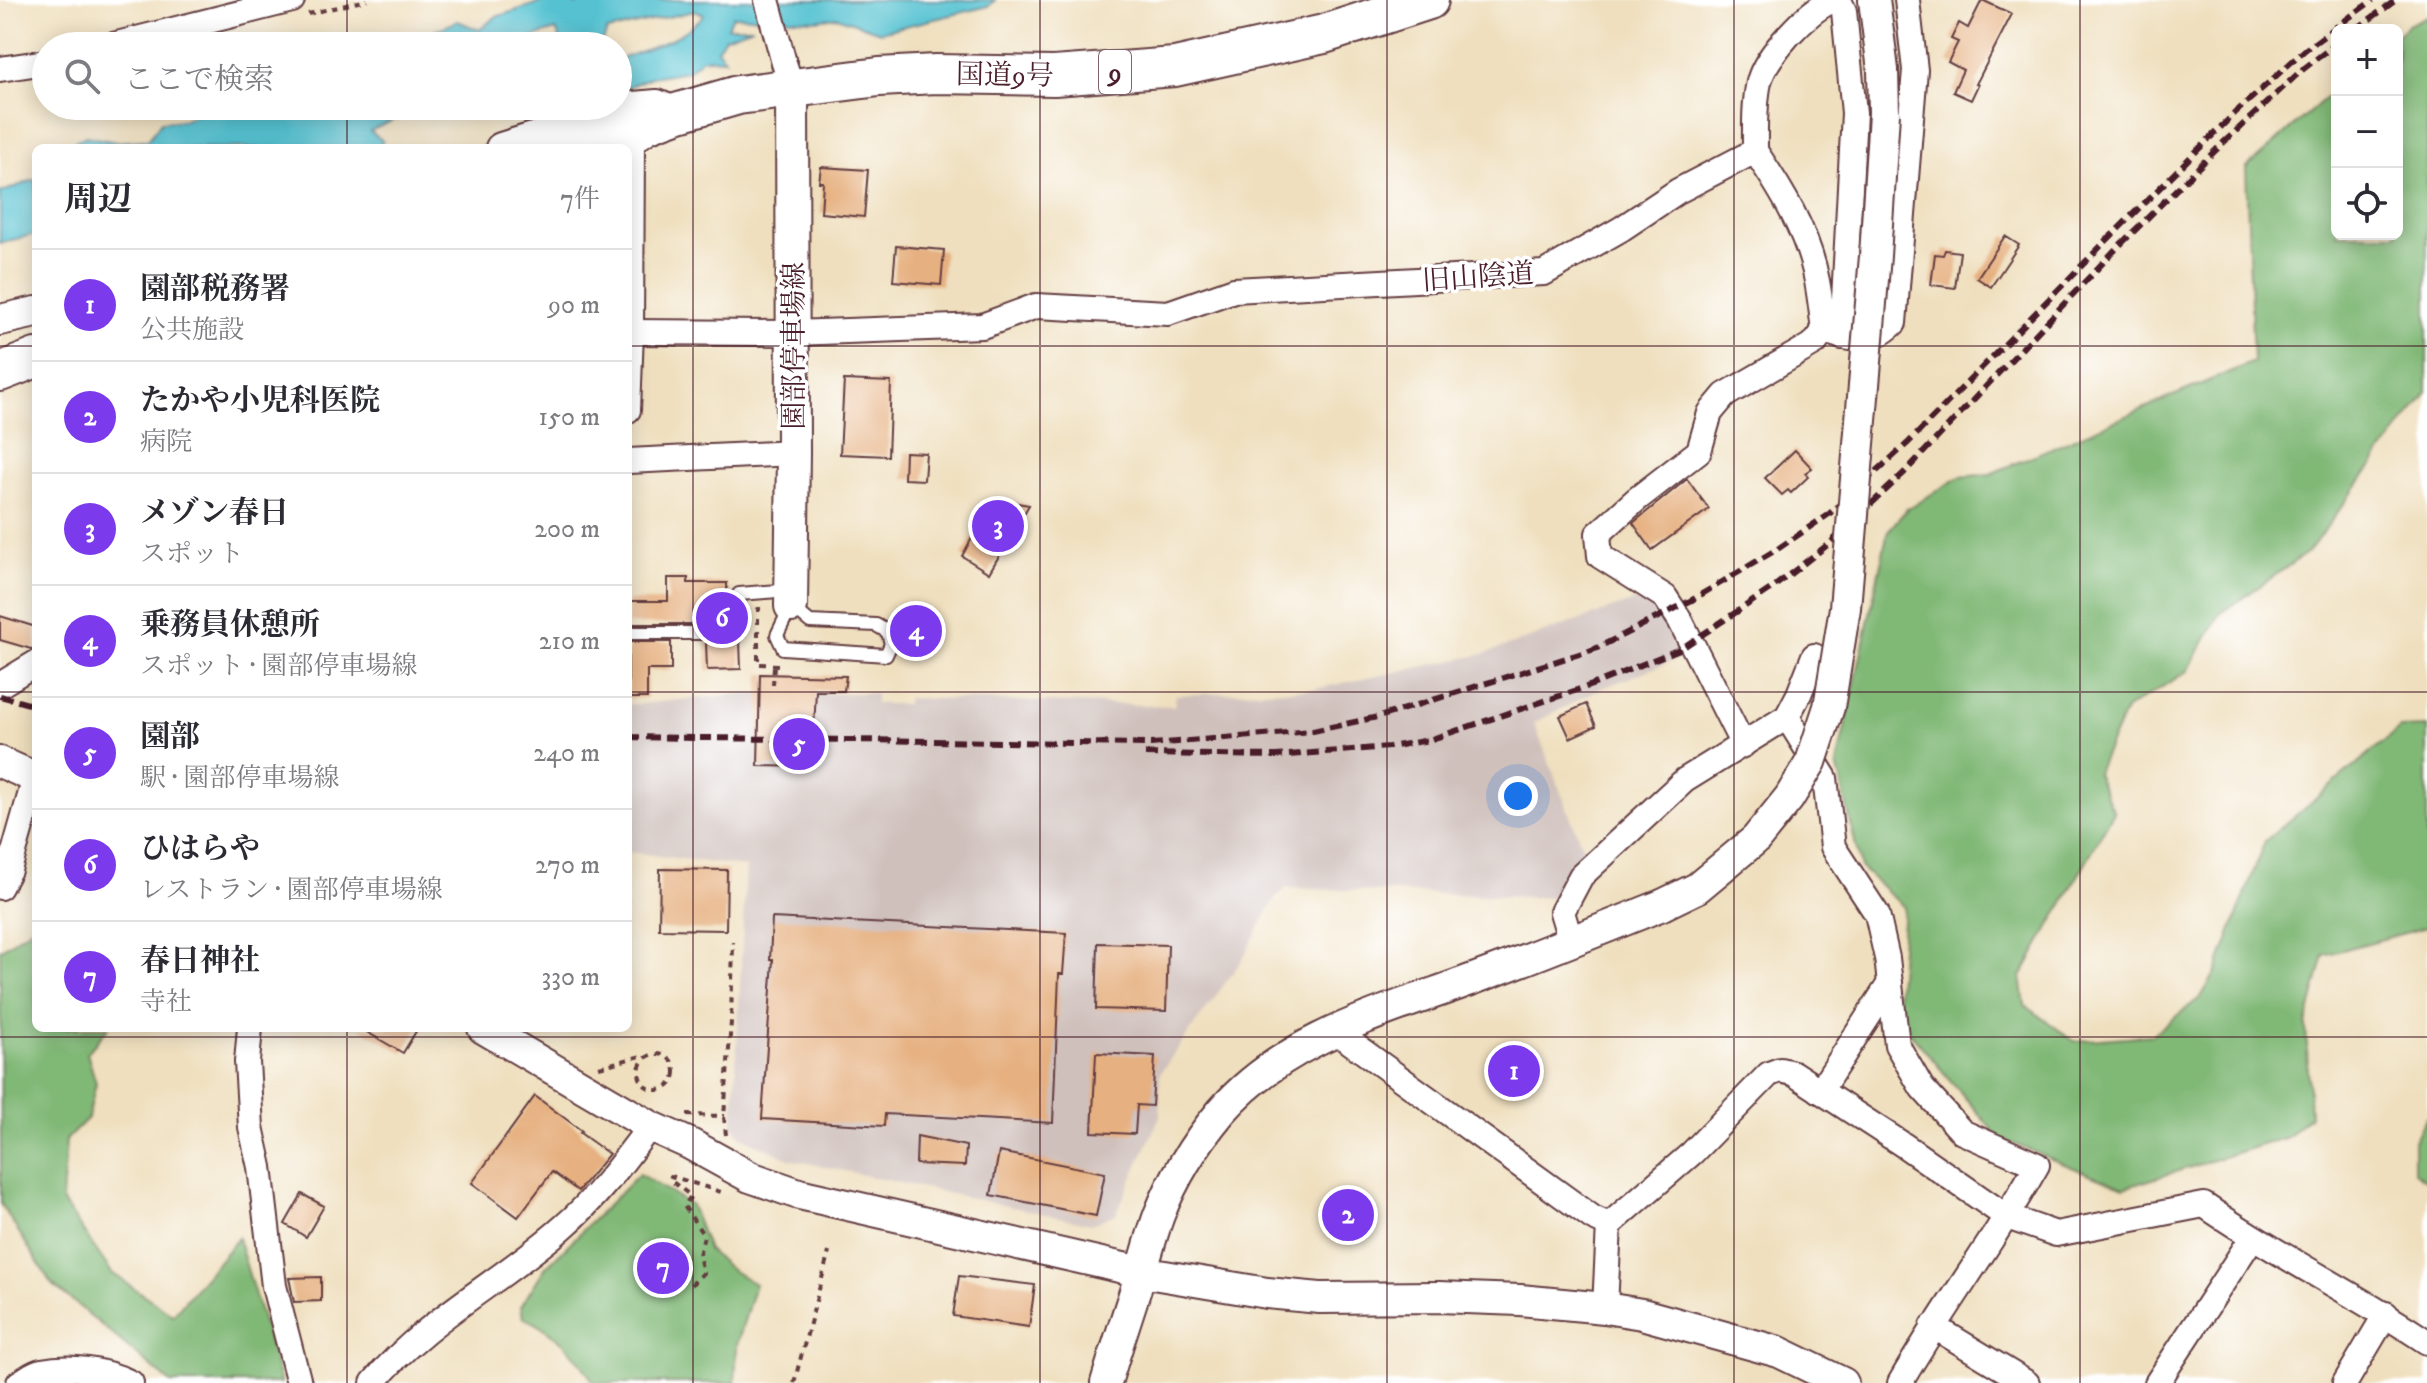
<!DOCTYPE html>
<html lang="ja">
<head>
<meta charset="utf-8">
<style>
  body { margin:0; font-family:"IM FELL DW Pica","Noto Serif JP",serif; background:#f2f2f3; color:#2b2b33 }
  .controls { position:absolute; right:24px; top:24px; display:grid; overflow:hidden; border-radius:12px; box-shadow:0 4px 20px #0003 }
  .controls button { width:72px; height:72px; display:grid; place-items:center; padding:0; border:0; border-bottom:2px solid #e1e1e2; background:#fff; color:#2b2b33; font:40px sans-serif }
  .you { position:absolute; left:1518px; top:796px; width:28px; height:28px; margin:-20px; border:6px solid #fff; border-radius:50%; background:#1a73e8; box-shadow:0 0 0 12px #1a73e833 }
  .badge { display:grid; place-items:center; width:52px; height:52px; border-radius:50%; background:#7c3aed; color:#fff; font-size:26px; font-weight:700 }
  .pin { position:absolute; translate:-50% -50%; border:4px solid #fff; box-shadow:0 2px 8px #0006 }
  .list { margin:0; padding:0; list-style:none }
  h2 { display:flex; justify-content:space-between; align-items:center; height:104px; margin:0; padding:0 32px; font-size:34px }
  h2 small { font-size:26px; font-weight:400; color:#7c7c81 }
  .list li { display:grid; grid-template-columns:52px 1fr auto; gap:24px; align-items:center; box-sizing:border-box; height:112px; padding:0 32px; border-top:2px solid #e1e1e2 }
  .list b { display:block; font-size:30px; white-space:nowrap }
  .list p { margin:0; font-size:26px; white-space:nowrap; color:#7c7c81 }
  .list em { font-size:26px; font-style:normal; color:#7c7c81 }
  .icon { flex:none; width:44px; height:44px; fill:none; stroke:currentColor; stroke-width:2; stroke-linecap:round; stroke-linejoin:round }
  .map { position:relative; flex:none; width:2427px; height:1383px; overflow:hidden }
  .search { position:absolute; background:#fff; box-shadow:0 4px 20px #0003; left:32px; top:32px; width:600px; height:88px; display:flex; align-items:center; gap:20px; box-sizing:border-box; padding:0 28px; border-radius:44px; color:#7c7c81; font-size:30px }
  .panel { position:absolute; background:#fff; box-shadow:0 4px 20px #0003; left:32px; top:144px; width:600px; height:888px; border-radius:12px }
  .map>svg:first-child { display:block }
</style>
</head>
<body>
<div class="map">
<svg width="2427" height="1383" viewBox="0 0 2427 1383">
  <rect width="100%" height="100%" fill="#fff"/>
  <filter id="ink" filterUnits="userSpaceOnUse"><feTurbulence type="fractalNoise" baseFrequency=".0125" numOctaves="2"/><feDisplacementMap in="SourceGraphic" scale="16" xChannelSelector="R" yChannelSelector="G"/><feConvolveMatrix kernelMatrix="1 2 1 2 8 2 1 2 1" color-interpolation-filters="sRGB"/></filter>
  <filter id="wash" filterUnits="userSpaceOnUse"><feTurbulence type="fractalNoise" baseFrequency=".006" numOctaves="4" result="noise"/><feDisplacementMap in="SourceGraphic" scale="32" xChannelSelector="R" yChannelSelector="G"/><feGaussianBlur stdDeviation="1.8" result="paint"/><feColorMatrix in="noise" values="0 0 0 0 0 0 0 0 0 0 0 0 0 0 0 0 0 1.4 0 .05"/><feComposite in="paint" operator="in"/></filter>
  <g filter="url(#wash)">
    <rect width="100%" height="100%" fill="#efdfbe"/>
    <path fill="#cfc0bb" d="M1648,596l43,58 -94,36 -63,33 51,131 -28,44 -270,-10 -12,10 -33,62 -82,113v43l-44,98 -25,10 -302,-65 -47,-22 -9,-12 13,-258 -118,-15v-147l114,-11 133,-1v11h31l1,-6 267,8 2,-11 138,-6 170,-35z"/>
    <g fill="#80b876" stroke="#656c50" stroke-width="2">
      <path d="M2427,16v376l-119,160 -88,62 -32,57 -62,38 -30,65 18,38 -93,165 4,28 49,36 78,-6 49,-38 15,-25 49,-131 135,-113 27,-1v200l-103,28 -18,70 4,91 -23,21 -163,51 -125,-50 -103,-122 8,-109 -43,-39 -24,-104 51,-233 19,-22 53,-32 30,-3 263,-112 -7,-194 91,-80v146h60v-199l11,-10z"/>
      <path d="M36,925v103h72l-21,25 9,30 -8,35 -22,22 -4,61 50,72 61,42 65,-77 43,145h-110l-120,-100 -50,-79 -1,-254z"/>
      <path d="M2427,1116v65l-13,-9v-31z"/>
      <path d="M639,1174l52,31 17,45 22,19 25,15 -18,61 -2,38h-141c-22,-35 -34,-48 -71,-66l-2,-11 24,-38z"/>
    </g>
    <g fill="#57c2d1" stroke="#50707e" stroke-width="2">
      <path d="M548,0h19l9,5 9,-5h410l-6,6 -109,26 -43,-15 -22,3 -82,-4 -6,11h26l-28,10 -8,12 8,10 -22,-1 -16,13 -36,6 -33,14v-29l4,-4c28,-10 64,-20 82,-44l-10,-3 -87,20 -6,15h-52l11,-8 -4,-8 -50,16h-93l-4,-5 49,-20 21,9 17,-13z"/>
      <path d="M211,106h234l-45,11 -30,14 13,10 -6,7h-294l-8,-7 11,-5 29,6 33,-2 13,-18 24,-2z"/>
      <path d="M36,179v55l-36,9v-50z"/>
    </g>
    <g id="blocks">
      <g fill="#e6b080">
        <path d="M1982,0l30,14 -36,70 2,1 -7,15 -18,-8 10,-22 -15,-8 10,-20 -7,-3 8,-16 9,5z"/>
        <path d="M821,167l47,3 -4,47 -43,-4 2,-31h-4z"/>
        <path d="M2005,236l14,9 -28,42 -14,-9z"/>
        <path d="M896,246l48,4 -3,35 -48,-4z"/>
        <path d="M1945,250l15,2 -5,36 -24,-3 4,-31 8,1z"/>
        <path d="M844,380l47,2 -3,74 -48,-2z"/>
        <path d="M1795,450l17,18 -7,5 3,4 -17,16 -3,-3 -6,5 -17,-17z"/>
        <path d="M905,452l21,1 -2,27 -20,-1z"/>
        <path d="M1687,479l22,30 -57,41 -19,-27z"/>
        <path d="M994,499l35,6 -40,68 -27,-17z"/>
        <path d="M668,578h20v5h39l1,41h-100v-23h40z"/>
        <path d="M0,616l36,11v21l-5,1 -31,-9z"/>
        <path d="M740,641l1,28 -34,1 -1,-28z"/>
        <path d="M628,642h43v28h-24v28h-19z"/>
        <path d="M760,674l86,2 -2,15h-28l-4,76 -54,-1z"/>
        <path d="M1586,704l10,22 -26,12 -10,-22z"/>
        <path d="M660,869l67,1 -1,60 -67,-1z"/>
        <path d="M772,918l294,15 -3,41h-4l-6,149 -168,-9 -1,12 -122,-7 11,-159h-3z"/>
        <path d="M1098,943l70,2 -2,66 -70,-2z"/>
        <path d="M360,1028h58l-15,25z"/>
        <path d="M1096,1053l59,3 -3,50 -15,-1 -2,29 -43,-2z"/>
        <path d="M535,1096l47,35 -2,2 29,21 -31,37 -26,-19 -34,45 -46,-34z"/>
        <path d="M917,1136l49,10 -1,20 -49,-2z"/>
        <path d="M999,1152l106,21 -9,43 -105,-21z"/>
        <path d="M302,1194l22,12 -18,31 -21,-13z"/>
        <path d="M959,1276l76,9 -6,42 -76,-11z"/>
        <path d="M321,1277v24l-27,1 -5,-24z"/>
      </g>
    </g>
  </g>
  <g filter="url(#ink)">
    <use href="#blocks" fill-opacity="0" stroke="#633c41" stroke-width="2"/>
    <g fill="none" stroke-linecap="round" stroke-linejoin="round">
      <g stroke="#633c41" stroke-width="16">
        <g id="service">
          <path d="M791,606l19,16 66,3 12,7 3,12 -5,11 -103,-7 -6,-13z"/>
          <path d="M628,633h110l1,-39 52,-4"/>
        </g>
      </g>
      <g stroke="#633c41" stroke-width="28">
        <g id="minor">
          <path d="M767,0l17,63 8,24"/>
          <path d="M1839,0l5,11 10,102 -12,224"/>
          <path d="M109,46l183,-46"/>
          <path d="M0,69l46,-7"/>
          <path d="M1755,151c27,40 53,82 62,130 3,16 5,33 7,50"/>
          <path d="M1755,151c0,-23 -1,-47 4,-69 6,-26 50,-74 75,-82"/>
          <path d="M1824,331c29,10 47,14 70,-8l21,-253 -8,-70"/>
          <path d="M628,332l165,1 189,-7 54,-20 132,7 66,-23 310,-17 77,-44 57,-38 77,-40"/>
          <path d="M628,410l3,-78 1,-187 3,-5 19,-13"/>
          <path d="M628,461l165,-8"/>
          <path d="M0,685l36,-22"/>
          <path d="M1787,717l38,61 8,69 44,67 10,44 10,87 25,43 40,44 75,33c-42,75 -94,143 -137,218"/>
          <path d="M1743,745l-63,-125 -15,-23 -65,-41 -2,-22 39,-35 62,-48 11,-38 15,-18 90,-52 9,-12"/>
          <path d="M0,887l9,-17 26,-92"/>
          <path d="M1571,942l-9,-30 19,-36 104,-96 102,-63 12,-23 15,-38"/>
          <path d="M250,1028l-3,34 4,65 9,40 14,119 25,97"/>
          <path d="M1335,1031l258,187 16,7"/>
          <path d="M1820,1091l70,-108"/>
          <path d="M1605,1308l4,-83 83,-72 77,-79 11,-4 13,3 112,73 102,71 49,17 148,-29c72,50 150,88 223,137"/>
          <path d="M1933,1326l94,57"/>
          <path d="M19,1383c7,-4 15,-11 23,-12 28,-6 64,-1 89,12"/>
          <path d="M373,1383c53,-64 128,-101 189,-155 34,-29 62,-67 88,-102"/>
          <path d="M2157,1383l95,-145"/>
          <path d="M2345,1383l41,-69"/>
        </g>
      </g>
      <g stroke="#633c41" stroke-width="34">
        <g id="tertiary">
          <path d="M1874,0l9,70 1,43"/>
          <path d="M501,148l132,-41 24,-2 19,8"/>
          <path d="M0,320l36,-8"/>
          <path d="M0,762l36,16"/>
          <path d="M483,1028l167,98 40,18 60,33 49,17 342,78 126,21 53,5 119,-1 81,3 85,8 37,6 137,38 64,31"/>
          <path d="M1106,1383c11,-37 23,-73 35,-110 6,-19 11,-39 18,-58 14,-36 37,-73 62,-103 64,-75 166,-101 255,-134 62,-23 124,-48 186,-73"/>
        </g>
      </g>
      <g stroke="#633c41" stroke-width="36">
        <path id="secondary" d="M791,606l2,-153 -1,-366"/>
      </g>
      <g stroke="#633c41" stroke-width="42">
        <g id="trunk">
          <path d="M581,148l95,-35 62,-18 141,-18 57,-3 118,2 121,-9 149,-33 105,-34"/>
          <path d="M0,372l36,-14"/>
        </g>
      </g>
      <g stroke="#633c41" stroke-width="4" stroke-dasharray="6 6" stroke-linecap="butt">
        <path d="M308,14l59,-14"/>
        <path d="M761,609h-3v55l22,1"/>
        <path d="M773,685l1,-20"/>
        <circle cx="657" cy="1072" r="18"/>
        <path d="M599,1067l46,-12"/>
        <path d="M687,1115l38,1"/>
        <path d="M726,1135l-2,-18 7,-95 2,-80"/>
        <path d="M691,1285l12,-12 -4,-18 5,-19 -20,-30 7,-10 -21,-16 1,-4 50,16 1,-2"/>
        <path d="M794,1383l35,-131"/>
      </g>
      <use href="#service" stroke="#fff" stroke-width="12"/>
      <use href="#minor" stroke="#fff" stroke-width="24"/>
      <use href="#tertiary" stroke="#fff" stroke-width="30"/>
      <use href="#secondary" stroke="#fff" stroke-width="32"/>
      <use href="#trunk" stroke="#fff" stroke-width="38"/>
      <g stroke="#4a1f2b" stroke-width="6" stroke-dasharray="12 6" stroke-linecap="butt">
        <path d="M2355,30l41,-30"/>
        <path d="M0,696l36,10"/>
        <path d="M628,737l523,7 162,-13 69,-15 213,-67 97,-49 87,-52 50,-34 79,-71 192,-196 136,-135 70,-63 67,-49"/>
        <path d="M1145,754l131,2 113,-9 40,-7 163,-55 90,-37 89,-59 59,-46 75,-71 208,-220 110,-109 79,-73 35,-27"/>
      </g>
      <g stroke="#633c41" stroke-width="34" stroke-linecap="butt">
        <path id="tertiary-bridge" d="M1662,905l35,-17 59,-49 33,-41 22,-36 18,-55 16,-99 30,-352 9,-143"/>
      </g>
      <use href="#tertiary-bridge" stroke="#fff" stroke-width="30"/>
    </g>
  </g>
  <path fill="none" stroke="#4a1f2b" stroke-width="2" stroke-opacity="0.55" d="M347,0v46M693,0v1383M1040,0v1383M1387,0v1383M1734,0v1383M2080,0v1383M347,106v42M0,346h36M628,346h1799M0,692h36M628,692h1799M347,1028v355M0,1037h2427"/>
  <g text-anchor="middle" stroke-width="7" stroke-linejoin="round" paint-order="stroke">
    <rect fill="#fff" stroke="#80626b" stroke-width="2" x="1099" y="50" width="32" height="44" rx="6"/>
    <g font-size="26" font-weight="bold" fill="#4a1f2b">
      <text x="1115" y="81">9</text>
    </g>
    <g font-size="28" fill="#4a1f2b" stroke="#fff">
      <text transform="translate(1005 74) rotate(1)" y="10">国道9号</text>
      <text transform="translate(1478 276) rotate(-4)" y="10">旧山陰道</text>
      <text transform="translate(793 346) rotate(-90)" y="10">園部停車場線</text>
    </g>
  </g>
</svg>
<div class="controls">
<button>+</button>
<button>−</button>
<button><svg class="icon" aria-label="locate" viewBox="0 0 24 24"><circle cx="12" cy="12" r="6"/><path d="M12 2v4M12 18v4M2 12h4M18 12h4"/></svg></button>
</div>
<div class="you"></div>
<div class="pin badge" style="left:1514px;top:1071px">1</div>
<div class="pin badge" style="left:1348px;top:1215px">2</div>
<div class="pin badge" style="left:998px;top:526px">3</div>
<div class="pin badge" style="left:916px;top:631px">4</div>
<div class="pin badge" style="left:799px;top:744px">5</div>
<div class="pin badge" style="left:722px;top:618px">6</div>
<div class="pin badge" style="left:663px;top:1268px">7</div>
<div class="search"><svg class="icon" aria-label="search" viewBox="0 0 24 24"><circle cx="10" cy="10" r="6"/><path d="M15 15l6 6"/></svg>ここで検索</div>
<section class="panel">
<h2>周辺<small>7件</small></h2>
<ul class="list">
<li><span class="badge">1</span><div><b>園部税務署</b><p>公共施設</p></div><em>90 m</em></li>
<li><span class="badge">2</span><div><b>たかや小児科医院</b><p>病院</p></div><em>150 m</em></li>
<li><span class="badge">3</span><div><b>メゾン春日</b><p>スポット</p></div><em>200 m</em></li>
<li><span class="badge">4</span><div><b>乗務員休憩所</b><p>スポット · 園部停車場線</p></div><em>210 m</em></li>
<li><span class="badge">5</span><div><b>園部</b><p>駅 · 園部停車場線</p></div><em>240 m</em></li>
<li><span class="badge">6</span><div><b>ひはらや</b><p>レストラン · 園部停車場線</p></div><em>270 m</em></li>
<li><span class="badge">7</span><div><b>春日神社</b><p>寺社</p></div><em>330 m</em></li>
</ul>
</section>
</div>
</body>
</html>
